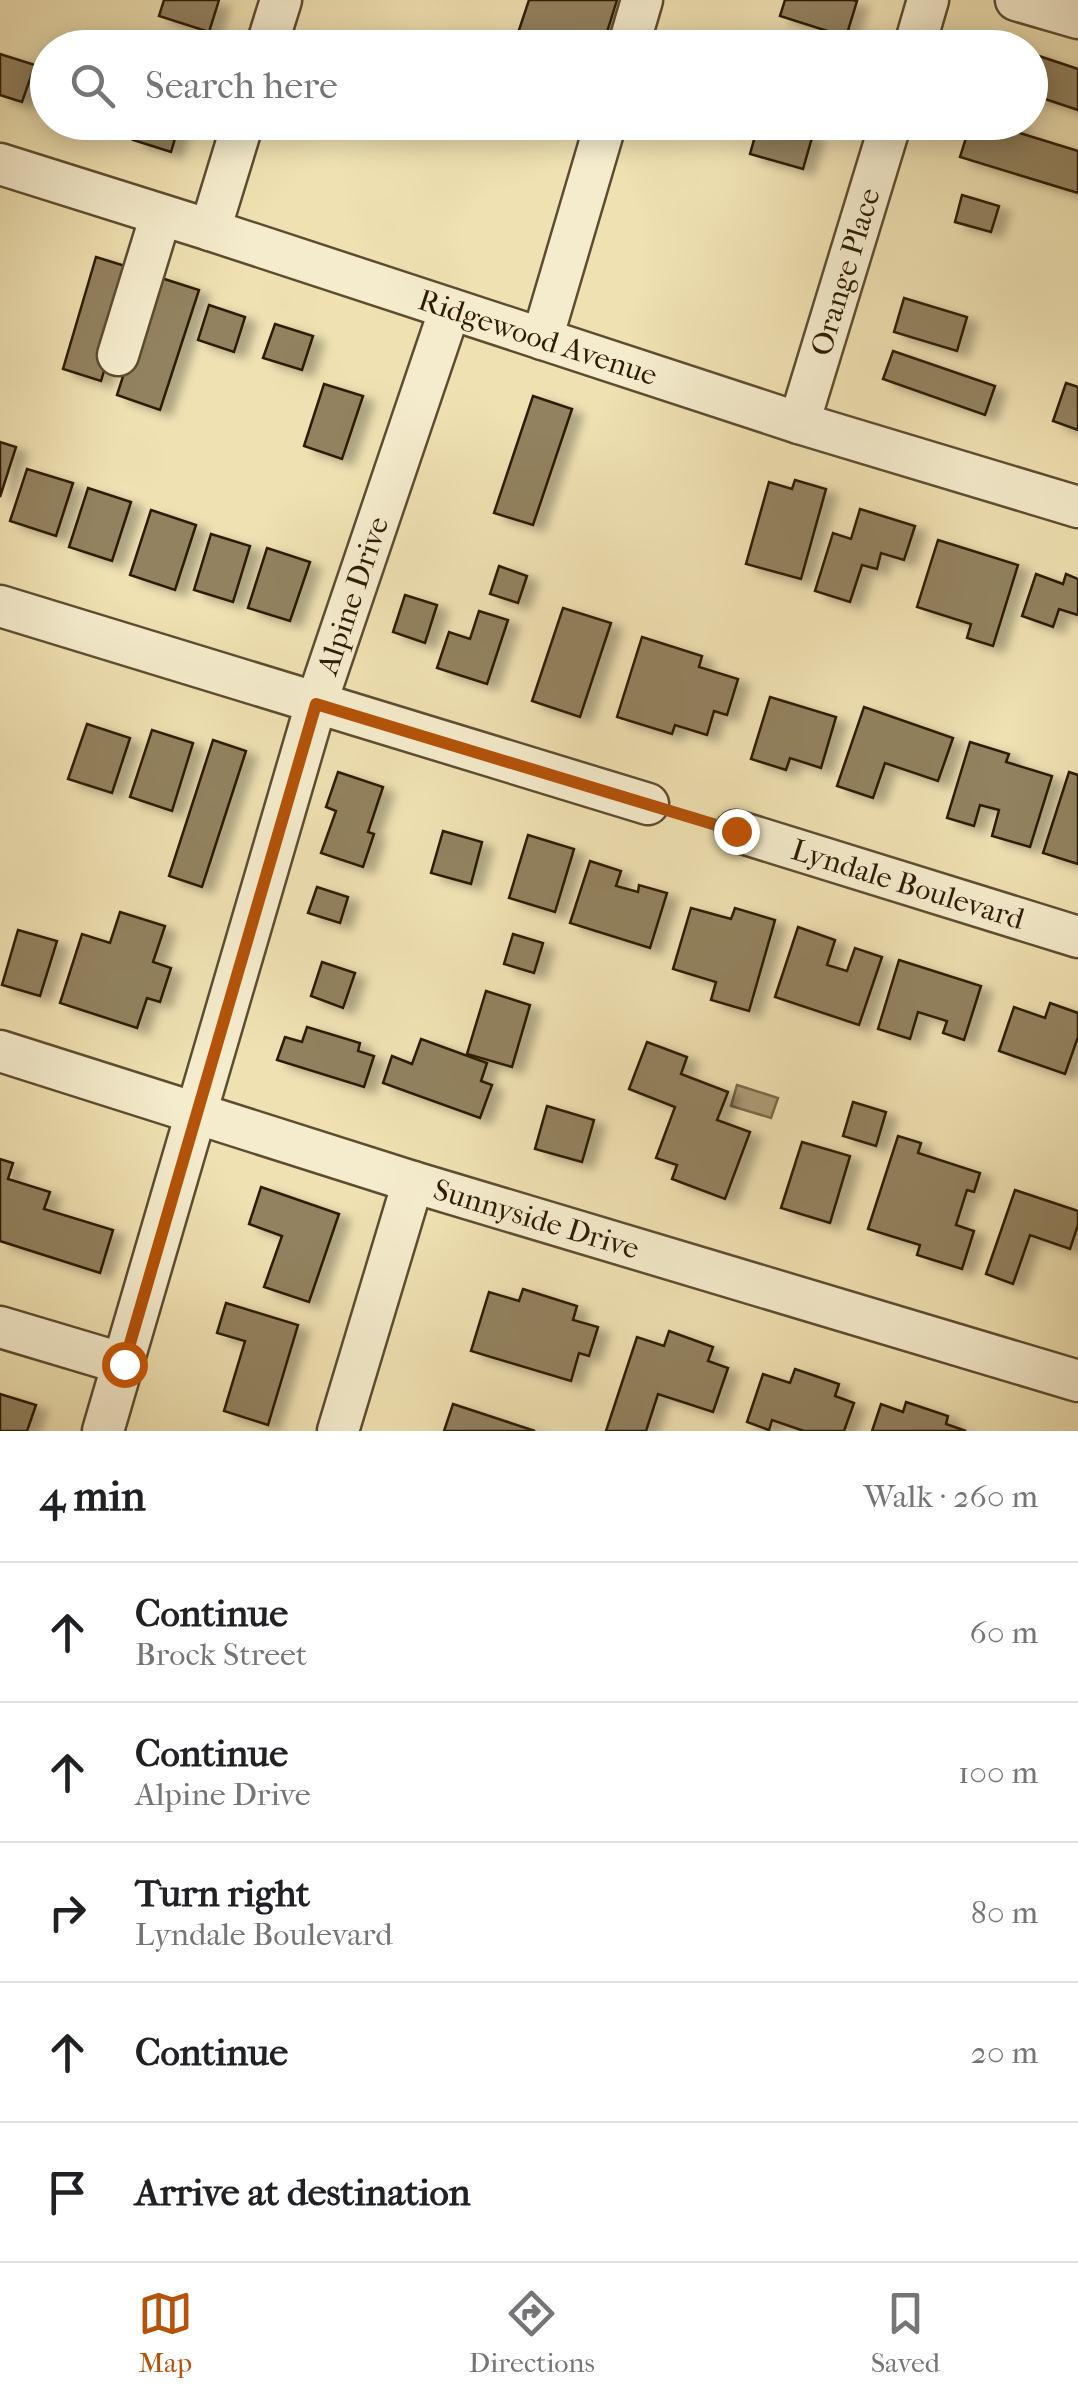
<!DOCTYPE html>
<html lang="en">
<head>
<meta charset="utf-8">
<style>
  body { margin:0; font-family:"IM FELL French Canon",serif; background:#f6f6f6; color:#202124 }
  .stop { position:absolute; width:30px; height:30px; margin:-22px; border:8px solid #b45309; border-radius:50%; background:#fff }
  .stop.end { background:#b45309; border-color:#fff; box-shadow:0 2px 10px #0008 }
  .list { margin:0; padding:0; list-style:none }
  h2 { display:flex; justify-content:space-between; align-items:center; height:130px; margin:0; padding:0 40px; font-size:42px }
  h2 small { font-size:32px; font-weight:400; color:#757577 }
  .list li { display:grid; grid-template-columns:65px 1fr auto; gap:30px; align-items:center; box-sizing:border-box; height:140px; padding:0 40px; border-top:2px solid #e0e0e0 }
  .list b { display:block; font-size:38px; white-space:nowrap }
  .list p { margin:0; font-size:32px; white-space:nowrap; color:#757577 }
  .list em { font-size:32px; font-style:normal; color:#757577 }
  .icon { flex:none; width:55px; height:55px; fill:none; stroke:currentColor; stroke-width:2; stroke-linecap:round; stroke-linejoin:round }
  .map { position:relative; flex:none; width:1078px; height:1431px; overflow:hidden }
  .search { position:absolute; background:#fff; box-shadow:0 5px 25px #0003; left:30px; right:30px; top:30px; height:110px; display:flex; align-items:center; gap:25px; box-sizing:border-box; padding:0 35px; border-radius:55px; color:#757577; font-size:38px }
  .sheet { height:830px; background:#fff }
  nav { display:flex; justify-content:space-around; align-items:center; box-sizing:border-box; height:140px; border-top:2px solid #e0e0e0; background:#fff; font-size:28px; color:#757577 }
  nav a { display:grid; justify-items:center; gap:5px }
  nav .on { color:#b45309 }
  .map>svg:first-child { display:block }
</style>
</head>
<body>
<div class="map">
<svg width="1078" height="1431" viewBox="0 0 1078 1431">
  <defs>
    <filter id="shadow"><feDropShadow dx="11" dy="6" stdDeviation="5" flood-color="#0004"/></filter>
  </defs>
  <rect width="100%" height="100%" fill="#efe1b2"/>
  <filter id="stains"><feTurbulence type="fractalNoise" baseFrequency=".002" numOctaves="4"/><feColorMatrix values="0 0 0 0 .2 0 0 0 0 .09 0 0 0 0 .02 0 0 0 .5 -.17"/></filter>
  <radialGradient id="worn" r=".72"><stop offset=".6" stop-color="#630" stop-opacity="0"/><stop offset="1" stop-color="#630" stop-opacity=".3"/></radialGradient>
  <path fill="#ad9e77" stroke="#7a6a49" stroke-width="2.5" d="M737,1085l41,13 -7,20 -40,-12z"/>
  <g fill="#92825f" stroke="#2e1b05" stroke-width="2.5" filter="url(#shadow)">
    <path d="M164,0h55l-10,32 -50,-16z"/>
    <path d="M529,0h88l-15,48h-89z"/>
    <path d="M785,0h67l5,1 -11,36 -66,-21z"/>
    <path d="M1030,53l48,16v41l-48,-16z"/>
    <path d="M0,54l35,11 -13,37 -22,-7z"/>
    <path d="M138,122h42l-9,30 -38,-12z"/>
    <path d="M759,122h14l40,12 -10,35 -53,-15z"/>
    <path d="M971,122h45l-3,9 65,20v42l-118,-36z"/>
    <path d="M962,195l37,11 -8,26 -36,-10z"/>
    <path d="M96,257l39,12 -34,112 -38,-12z"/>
    <path d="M155,276l44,14 -39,120 -43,-15z"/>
    <path d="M904,298l63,19 -10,34 -63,-19z"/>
    <path d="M209,305l36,12 -11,35 -36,-12z"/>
    <path d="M275,324l38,12 -11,34 -39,-12z"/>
    <path d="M893,351l102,35 -10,29 -102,-36z"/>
    <path d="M1066,383l12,4v43l-25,-9z"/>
    <path d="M324,384l39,12 -21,63 -38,-13z"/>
    <path d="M533,396l39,13 -39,116 -39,-12z"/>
    <path d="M0,442l16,5 -16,50z"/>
    <path d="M27,469l46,14 -17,53 -46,-15z"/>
    <path d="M795,480l31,9 -25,90 -55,-15 23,-82 23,7z"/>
    <path d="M88,488l43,14 -19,59 -43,-14z"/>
    <path d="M860,509l55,17 -11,34 -23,-7 -4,16 -15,-4 -12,37 -35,-11 18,-58 18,6z"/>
    <path d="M151,510l45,15 -21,65 -45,-15z"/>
    <path d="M211,534l39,12 -17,56 -39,-12z"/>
    <path d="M938,540l80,25 -25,81 -26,-8 4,-14 -54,-17z"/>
    <path d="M267,548l43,14 -20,59 -42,-13z"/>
    <path d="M499,566l28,10 -9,27 -28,-9z"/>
    <path d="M1036,574l27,10 3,-10 12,5v36l-19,-6 -6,18 -31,-11z"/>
    <path d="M405,595l32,10 -12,38 -32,-11z"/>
    <path d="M563,608l48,15 -31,94 -48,-16z"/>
    <path d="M479,611l29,9 -21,64 -50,-16 12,-36 21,7z"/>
    <path d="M642,637l60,19 -3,11 39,12 -11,36 -13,-4 -7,24 -32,-10 -3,9 -55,-17z"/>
    <path d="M770,697l66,20 -15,51 -31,-10 -4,12 -35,-11z"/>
    <path d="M864,707l89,31 -15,43 -53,-18 -12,35 -36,-12z"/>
    <path d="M87,724l43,14 -18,55 -44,-14z"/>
    <path d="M152,730l41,13 -21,68 -42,-14z"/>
    <path d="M213,740l33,11 -44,136 -33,-11z"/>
    <path d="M970,742l39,12 -3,8 46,14 -22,71 -38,-11 7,-26 -19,-5 -6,21 -27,-8z"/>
    <path d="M338,772l45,15 -15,45 6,2 -11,33 -42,-14 15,-42 -10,-4z"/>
    <path d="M1069,772l9,3v89l-35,-11z"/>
    <path d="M443,831l39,11 -11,42 -40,-11z"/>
    <path d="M528,835l46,14 -19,63 -46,-14z"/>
    <path d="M590,861l31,10 -5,15 22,6 1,-7 28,8 -17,55 -80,-25z"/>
    <path d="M317,887l31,10 -8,26 -32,-10z"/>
    <path d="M691,908l40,11 4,-11 40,12 -26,91 -38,-11 5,-18 -43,-13z"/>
    <path d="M120,912l45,14 -12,36 18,6 -11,34 -13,-4 -10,30 -77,-25 22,-69 28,9z"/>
    <path d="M798,927l37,13 -8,25 20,6 8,-23 27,9 -23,68 -84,-28z"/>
    <path d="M18,930l39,11 -17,55 -38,-11z"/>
    <path d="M513,934l30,9 -9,30 -30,-9z"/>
    <path d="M899,960l82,26 -17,54 -21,-7 4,-12 -29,-9 -8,27 -32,-10z"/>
    <path d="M322,962l33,11 -12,35 -32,-12z"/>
    <path d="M486,991l44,14 -18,62 -45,-13z"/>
    <path d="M1050,1003l28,10v24l-13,37 -66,-23 15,-44 31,11z"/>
    <path d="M307,1027l53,16 -2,8 16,5 -10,31 -87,-27 8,-23 17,5z"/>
    <path d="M421,1039l66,24 -6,18 11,4 -12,33 -97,-35 9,-27 20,8z"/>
    <path d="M647,1042l40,15 -6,17 47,18 -11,28 33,12 -25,67 -53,-20 5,-14 -21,-7 19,-51 -46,-18z"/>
    <path d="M853,1102l33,10 -10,34 -33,-10z"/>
    <path d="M547,1106l47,14 -12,42 -47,-13z"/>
    <path d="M898,1136l23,7 -3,10 62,20 -6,19 -7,-2 -11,35 18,6 -12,38 -45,-14 3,-10 -52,-16z"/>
    <path d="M802,1142l48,14 -20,67 -49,-15z"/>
    <path d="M0,1159l13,4 -5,16 42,13 -6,17 69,21 -13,43 -100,-32z"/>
    <path d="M261,1187l78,27 -30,88 -45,-15 18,-51 -33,-12z"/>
    <path d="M1015,1190l63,21v14l-8,24 -40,-14 -17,49 -27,-10z"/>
    <path d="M523,1289l54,17 -4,14 25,7 -9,29 -10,-3 -8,28 -100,-30 18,-59 30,9z"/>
    <path d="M226,1303l72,22 -30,100 -44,-14 21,-70 -28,-8z"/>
    <path d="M669,1331l44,16 -5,14 20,7 -15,44 -55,-18 -12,37h-40l31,-94 27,9z"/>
    <path d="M795,1369l44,15 -4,12 19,7 -10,28h-40l-32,-11 -3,10 -22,-8 16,-48 27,9z"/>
    <path d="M0,1394l36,11 -9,26h-27z"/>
    <path d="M906,1402l42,14 -2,8 20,7h-94l9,-27 22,8z"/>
    <path d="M453,1404l82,27h-91z"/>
  </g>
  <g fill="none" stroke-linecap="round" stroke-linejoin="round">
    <g stroke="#5e4c30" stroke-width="45">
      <g id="minor">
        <path d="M1016,0l62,18"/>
        <path d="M266,48l15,-48"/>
        <path d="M628,48l14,-48"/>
        <path d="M914,48l14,-48"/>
        <path id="s1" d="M0,164l210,66 589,193 279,84"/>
        <path d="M210,230l33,-108"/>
        <path d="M542,339l64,-217"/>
        <path d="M118,355l43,-140"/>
        <path id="s2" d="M799,423l92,-301"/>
        <path d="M0,606l648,198"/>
        <path id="s3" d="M736,831l342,106"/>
        <path id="s4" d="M0,1051l413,131 665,199"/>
        <path d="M0,1327l124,37"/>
        <path id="s5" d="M103,1431l213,-727 134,-395"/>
        <path d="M338,1431l75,-249"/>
      </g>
    </g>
    <path stroke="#2e1b05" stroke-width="5" stroke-dasharray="8 5" stroke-linecap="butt" d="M680,814l27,8"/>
    <use href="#minor" stroke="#f5eccd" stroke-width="40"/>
  </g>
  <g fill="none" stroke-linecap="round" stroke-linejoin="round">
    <path stroke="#b45309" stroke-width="12" d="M124,1364l192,-660 420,127"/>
  </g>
  <g text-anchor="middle" stroke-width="9" stroke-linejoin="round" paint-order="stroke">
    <g font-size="30" fill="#2e1b05" stroke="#f5eccd">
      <text dy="10" stroke="none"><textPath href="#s2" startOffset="158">Orange Place</textPath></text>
      <text dy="10" stroke="none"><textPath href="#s1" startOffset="565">Ridgewood Avenue</textPath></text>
      <text dy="10" stroke="none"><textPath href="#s5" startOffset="872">Alpine Drive</textPath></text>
      <text dy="10" stroke="none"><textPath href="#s3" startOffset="180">Lyndale Boulevard</textPath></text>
      <text dy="10" stroke="none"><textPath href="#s4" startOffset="562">Sunnyside Drive</textPath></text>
    </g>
  </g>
  <rect width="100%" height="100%" filter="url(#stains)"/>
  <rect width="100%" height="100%" fill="url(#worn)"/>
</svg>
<div class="stop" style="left:124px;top:1364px"></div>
<div class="stop end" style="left:736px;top:831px"></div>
<div class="search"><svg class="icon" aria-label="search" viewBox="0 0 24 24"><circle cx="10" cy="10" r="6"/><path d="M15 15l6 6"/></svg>Search here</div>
</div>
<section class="sheet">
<h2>4 min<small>Walk · 260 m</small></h2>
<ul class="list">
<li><svg class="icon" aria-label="ahead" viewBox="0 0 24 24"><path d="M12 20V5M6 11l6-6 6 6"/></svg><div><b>Continue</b><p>Brock Street</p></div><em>60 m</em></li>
<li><svg class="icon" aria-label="ahead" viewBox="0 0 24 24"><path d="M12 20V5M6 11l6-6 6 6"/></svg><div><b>Continue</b><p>Alpine Drive</p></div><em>100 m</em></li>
<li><svg class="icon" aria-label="right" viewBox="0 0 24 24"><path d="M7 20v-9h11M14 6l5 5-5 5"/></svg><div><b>Turn right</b><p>Lyndale Boulevard</p></div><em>80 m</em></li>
<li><svg class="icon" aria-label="ahead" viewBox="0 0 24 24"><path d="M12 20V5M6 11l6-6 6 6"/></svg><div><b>Continue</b></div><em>20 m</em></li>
<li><svg class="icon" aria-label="arrive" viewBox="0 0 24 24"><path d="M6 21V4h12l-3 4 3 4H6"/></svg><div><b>Arrive at destination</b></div></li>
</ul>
</section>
<nav>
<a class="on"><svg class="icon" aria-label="map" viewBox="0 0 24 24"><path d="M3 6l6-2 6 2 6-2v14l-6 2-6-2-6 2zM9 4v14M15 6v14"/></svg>Map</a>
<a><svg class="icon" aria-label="directions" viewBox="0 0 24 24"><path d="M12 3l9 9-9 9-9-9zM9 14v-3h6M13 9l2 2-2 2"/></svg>Directions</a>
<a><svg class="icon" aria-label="saved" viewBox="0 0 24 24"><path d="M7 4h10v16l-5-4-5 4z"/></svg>Saved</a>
</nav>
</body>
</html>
